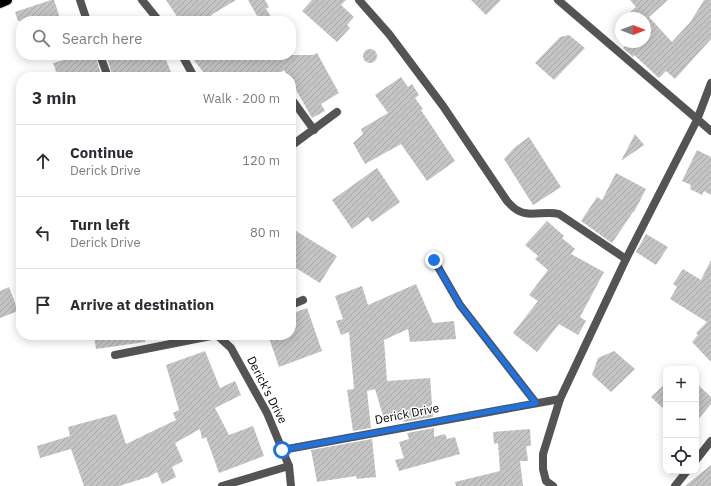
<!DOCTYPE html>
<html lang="en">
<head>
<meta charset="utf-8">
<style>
  body { margin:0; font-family:"IBM Plex Sans",sans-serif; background:#f2f2f3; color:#2b2b33 }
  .controls { position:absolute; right:12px; bottom:12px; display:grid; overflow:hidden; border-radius:8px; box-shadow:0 2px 10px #0003 }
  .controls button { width:36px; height:36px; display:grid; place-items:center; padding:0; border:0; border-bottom:1px solid #e1e1e2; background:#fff; color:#2b2b33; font:20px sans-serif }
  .compass { position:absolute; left:615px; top:12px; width:36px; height:36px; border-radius:50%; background:#fff; box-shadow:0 2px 10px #0003; rotate:90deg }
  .stop { position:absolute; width:12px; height:12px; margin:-9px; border:3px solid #1a73e8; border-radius:50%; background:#fff }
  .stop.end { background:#1a73e8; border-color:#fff; box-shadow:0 1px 4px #0008 }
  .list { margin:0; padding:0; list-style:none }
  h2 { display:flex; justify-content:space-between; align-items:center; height:52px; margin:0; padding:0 16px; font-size:17px }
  h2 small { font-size:13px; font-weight:400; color:#7c7c81 }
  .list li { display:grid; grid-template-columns:26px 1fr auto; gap:12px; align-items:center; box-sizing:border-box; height:72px; padding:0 16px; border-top:1px solid #e1e1e2 }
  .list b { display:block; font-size:15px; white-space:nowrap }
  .list p { margin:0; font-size:13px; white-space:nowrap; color:#7c7c81 }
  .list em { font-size:13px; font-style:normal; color:#7c7c81 }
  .icon { flex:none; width:22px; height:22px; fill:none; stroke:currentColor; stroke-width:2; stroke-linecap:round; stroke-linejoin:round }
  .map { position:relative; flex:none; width:711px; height:486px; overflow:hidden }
  .search { position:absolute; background:#fff; box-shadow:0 2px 10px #0003; left:16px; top:16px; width:280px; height:44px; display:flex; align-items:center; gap:10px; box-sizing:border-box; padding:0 14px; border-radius:16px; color:#7c7c81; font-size:15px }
  .panel { position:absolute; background:#fff; box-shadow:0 2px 10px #0003; left:16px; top:72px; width:280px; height:268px; border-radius:16px }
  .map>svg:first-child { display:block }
</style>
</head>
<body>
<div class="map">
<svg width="711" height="486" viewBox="0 0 711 486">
  <defs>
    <pattern id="building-hatch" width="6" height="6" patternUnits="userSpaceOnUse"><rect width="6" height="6" fill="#c4c4c4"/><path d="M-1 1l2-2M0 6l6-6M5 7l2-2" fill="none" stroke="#a7a7a7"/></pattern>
  </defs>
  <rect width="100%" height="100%" fill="#fff"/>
  <g fill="url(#building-hatch)">
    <path d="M51,0h3l7,21h-43l-3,-9z"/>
    <path d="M166,0h70l-25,15 4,6h-35z"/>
    <path d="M248,0h17l4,7 -3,2 8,12h-14z"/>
    <path d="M312,0h34l-5,5 13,12 -7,8 3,3 -13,14 -35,-31z"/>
    <path d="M471,0h30l-15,15z"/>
    <path d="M630,0h38l-19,17 23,25 19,-21 13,-21h7v39l-36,40 -9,-8 -7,7 -25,-23 -1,2 -10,-9 7,-6h15v-24h-22l13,-11z"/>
    <path d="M569,35l16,13 -31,32 -19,-17 25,-26z"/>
    <circle cx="370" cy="56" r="7"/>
    <path d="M317,53l22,40 -18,11 4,7 -13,7 -21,-37v-4h-2l-5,-7 -11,7h-66l-17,-22h123z"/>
    <path d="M81,55h14l7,22h-44l-5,-14z"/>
    <path d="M106,55h58l9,22h-60z"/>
    <path d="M401,77l7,10 4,-3 7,11 -4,3 8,11 -2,1 34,51 -28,20 -26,-37 -36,20 -12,-21 10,-9 -2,-5 27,-16 -13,-18z"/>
    <path d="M635,134l9,11 -23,16z"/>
    <path d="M529,137l32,50 -28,18 -29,-46 11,-12z"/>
    <path d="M697,150l14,7v38l-7,-4 -2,4 -12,-6 1,-4 -9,-4z"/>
    <path d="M377,168l23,34 -28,20 -4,-5 -16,12 -20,-29z"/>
    <path d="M616,173l30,16 -12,23h-1l-21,31 -31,-22 16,-24 5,3z"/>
    <path d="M547,221l17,15 -2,2 13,11 -4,5 33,18 -24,45 6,4 -8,14 -19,-11 -22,28 -24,-19 25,-32 -9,-6 19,-25 -13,-11 3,-3 -13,-11z"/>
    <path d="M296,231l41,25 -17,27 -29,-18v-26z"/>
    <path d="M646,234l22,13 -12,18 -20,-13z"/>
    <path d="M711,260v102l-19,-20 6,-7 -2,-2 11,-11 -37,-23 7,-12 -4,-3 10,-15 18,11z"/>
    <path d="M416,284l17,39 21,-2 2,18 -46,3 -2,-13 -24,11 3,41 43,-3 3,39 -29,5 -1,-3 -18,3 -10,-33 -8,2 4,37 -18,3 -6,-41 7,-1 -5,-57 -8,3 -5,-14 7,-2 -8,-23 27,-10 6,19z"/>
    <path d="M9,287l9,24 -18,7v-27z"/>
    <path d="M307,308l15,43 -43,16 -11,-32h23v-21z"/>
    <path d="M94,335h51v7l-49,7z"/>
    <path d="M205,351l15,37 15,-7 6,14 -26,13 14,27 24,-9 11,30 -45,17 -13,-36 -4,2 -2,-10 -25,14 8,18 -11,6 4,10 -14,7 -5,-12 -9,5 -29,9h-35l-13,-37 -31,9 -3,-12 33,-10 -2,-9 48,-13 10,30 50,-24 -3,-7 6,-3 -13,-45z"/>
    <path d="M614,351l21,18 -24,23 -19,-17 6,-17z"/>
    <path d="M666,383v28l-15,-14z"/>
    <path d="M696,383l15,14v7l-15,18z"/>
    <path d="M434,428v9l11,-3 2,5 8,-2 5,17 -61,17 -4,-11 9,-2 -5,-16 10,-3 -2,-6z"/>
    <path d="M530,429l1,17h-5l2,15h-8l3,25h-67l-1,-4 45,-11 -2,-28 -4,1 -1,-12z"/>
    <path d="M372,439l4,38 -19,2 -1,-3 -39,6 -6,-32z"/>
    <path d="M711,465v21h-26z"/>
  </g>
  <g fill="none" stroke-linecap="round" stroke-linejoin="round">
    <g stroke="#dbdbdb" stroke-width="12">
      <path id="primary" d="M0,3l7,-3"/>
    </g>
    <g stroke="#545454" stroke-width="8">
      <path d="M80,0l7,21"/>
      <path d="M142,0l17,21"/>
      <path d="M359,0l30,34 54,72 64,95c3,3 6,7 10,9 12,8 28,0 42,4l67,45"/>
      <path d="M558,0l153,131"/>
      <path d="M100,55l8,22"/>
      <path d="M182,55l12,22"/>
      <path d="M293,101l21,29"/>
      <path d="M291,146l46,-34"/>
      <path d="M434,260l26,45 76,98"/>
      <path d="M291,305l12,-5"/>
      <path d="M217,335l14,13 36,65 22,53 2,20"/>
      <path d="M115,355l101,-20"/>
      <path d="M282,450l278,-51"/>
      <path d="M696,460l15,-19"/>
      <path d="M222,486l67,-20"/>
      <path d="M553,486l-7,-5 -3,-12v-15l17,-55 66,-140 71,-139 14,-37"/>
      <path d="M675,486l12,-15"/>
    </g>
    <use href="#primary" stroke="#000" stroke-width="10"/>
  </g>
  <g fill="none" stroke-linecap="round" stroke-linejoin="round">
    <path stroke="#1a73e8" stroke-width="5" d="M282,450l254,-47 -76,-98 -26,-45"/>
  </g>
  <g text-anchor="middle" stroke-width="3" stroke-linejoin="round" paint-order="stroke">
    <g font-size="12" fill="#000" stroke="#fff">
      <text transform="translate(267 390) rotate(63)" y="4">Derick's Drive</text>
      <text transform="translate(407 414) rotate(-11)" y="4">Derick Drive</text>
    </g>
  </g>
</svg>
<div class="controls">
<button>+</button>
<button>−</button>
<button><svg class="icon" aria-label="locate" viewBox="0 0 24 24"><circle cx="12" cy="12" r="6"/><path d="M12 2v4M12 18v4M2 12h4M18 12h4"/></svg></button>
</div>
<svg class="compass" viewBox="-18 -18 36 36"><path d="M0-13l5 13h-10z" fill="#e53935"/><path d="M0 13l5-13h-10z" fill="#7c7c81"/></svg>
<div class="stop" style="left:282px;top:450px"></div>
<div class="stop end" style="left:434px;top:260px"></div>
<div class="search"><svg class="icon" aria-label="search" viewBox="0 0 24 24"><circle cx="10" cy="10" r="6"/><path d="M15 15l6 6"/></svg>Search here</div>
<section class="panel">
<h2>3 min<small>Walk · 200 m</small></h2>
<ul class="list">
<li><svg class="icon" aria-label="ahead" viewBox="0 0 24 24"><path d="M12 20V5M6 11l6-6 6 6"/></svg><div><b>Continue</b><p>Derick Drive</p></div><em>120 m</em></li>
<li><svg class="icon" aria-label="left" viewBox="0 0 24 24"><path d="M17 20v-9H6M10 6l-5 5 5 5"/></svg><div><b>Turn left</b><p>Derick Drive</p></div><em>80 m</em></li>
<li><svg class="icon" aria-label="arrive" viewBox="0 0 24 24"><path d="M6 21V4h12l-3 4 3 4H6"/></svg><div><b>Arrive at destination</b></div></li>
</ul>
</section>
</div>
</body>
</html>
